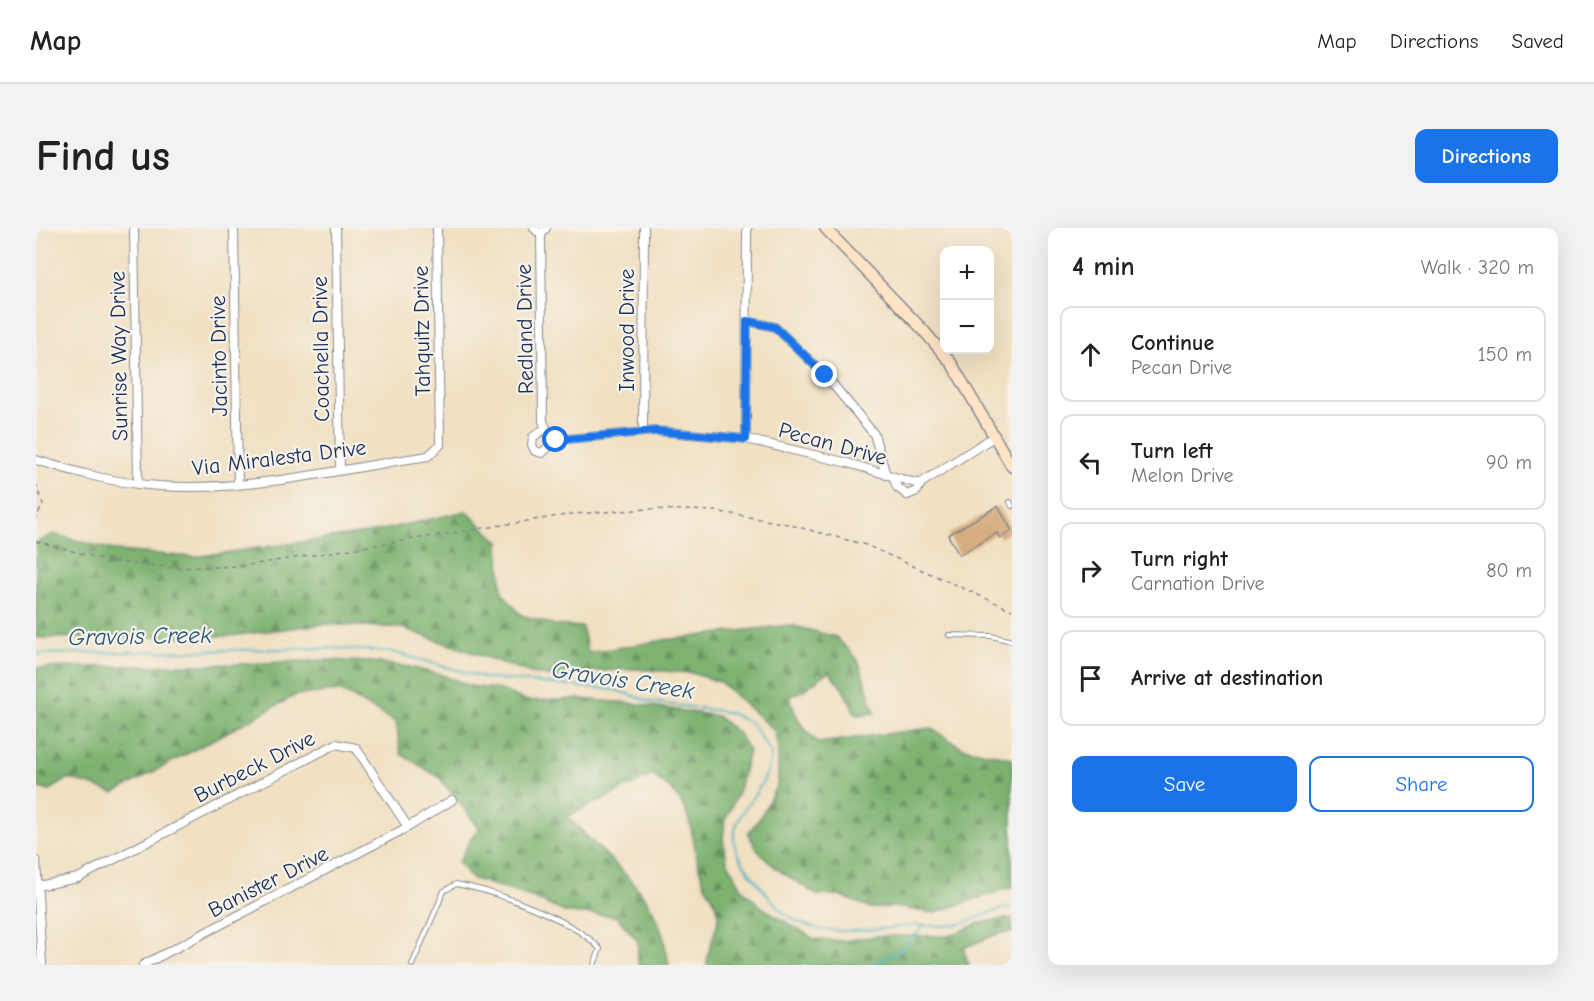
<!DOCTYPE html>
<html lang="en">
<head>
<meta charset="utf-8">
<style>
  body { margin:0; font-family:"Comic Neue",sans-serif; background:#f2f2f2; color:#202124 }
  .controls { position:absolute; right:18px; top:18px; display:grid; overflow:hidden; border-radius:12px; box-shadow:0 6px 24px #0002 }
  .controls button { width:54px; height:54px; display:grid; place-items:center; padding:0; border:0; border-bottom:2px solid #e0e0e0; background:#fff; color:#202124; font:30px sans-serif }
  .stop { position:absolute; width:18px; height:18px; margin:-14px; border:4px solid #1a73e8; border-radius:50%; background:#fff }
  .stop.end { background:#1a73e8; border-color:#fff; box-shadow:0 2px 6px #0008 }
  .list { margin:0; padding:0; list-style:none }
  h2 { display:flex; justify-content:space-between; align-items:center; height:78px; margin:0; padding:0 24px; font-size:26px }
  h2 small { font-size:20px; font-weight:400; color:#757577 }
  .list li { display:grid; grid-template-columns:39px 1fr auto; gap:18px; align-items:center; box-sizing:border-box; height:96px; margin:0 12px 12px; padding:0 12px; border:2px solid #e0e0e0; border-radius:12px }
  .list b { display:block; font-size:22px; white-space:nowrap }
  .list p { margin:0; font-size:20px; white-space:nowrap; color:#757577 }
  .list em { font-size:20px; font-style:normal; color:#757577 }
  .actions { display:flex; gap:12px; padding:18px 24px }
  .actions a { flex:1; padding:14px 0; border:2px solid #1a73e8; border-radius:12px; text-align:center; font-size:21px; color:#1a73e8 }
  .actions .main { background:#1a73e8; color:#fff }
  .icon { flex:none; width:33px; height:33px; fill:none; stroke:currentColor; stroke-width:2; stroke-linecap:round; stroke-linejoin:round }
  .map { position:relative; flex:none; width:976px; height:737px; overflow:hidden; border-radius:12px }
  header { display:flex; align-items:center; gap:36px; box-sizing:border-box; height:84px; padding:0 30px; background:#fff; border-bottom:2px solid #e0e0e0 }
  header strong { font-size:28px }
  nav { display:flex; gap:33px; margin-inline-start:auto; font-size:21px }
  .intro { display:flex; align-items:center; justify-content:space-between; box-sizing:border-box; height:144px; padding:0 36px }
  h1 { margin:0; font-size:42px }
  .button { padding:15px 27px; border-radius:12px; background:#1a73e8; color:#fff; font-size:21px; font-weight:700 }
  main { display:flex; gap:36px; padding:0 36px }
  aside { flex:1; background:#fff; border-radius:12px; box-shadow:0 6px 24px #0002 }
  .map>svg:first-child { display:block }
</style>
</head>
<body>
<header>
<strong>Map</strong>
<nav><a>Map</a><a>Directions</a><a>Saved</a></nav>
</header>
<div class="intro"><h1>Find us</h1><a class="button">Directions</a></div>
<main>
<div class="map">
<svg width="976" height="737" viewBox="0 0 976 737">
  <defs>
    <pattern id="forest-firs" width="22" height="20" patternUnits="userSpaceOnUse" patternTransform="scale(1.5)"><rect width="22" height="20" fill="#7db26f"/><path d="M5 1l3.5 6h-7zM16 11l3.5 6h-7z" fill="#66915e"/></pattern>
  </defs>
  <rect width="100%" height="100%" fill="#f7f3e8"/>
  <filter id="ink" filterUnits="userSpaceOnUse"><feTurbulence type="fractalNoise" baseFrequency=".0167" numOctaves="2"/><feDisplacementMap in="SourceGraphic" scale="12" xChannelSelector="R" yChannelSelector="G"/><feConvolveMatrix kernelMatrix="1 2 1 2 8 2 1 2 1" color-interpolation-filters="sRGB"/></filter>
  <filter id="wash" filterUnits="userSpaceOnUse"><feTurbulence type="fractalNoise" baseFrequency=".008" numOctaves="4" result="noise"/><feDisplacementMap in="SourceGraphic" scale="24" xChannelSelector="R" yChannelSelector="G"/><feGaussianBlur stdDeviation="1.35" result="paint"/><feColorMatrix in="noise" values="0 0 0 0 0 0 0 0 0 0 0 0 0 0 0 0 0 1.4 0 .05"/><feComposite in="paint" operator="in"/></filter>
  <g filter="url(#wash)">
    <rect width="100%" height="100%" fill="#f1e0c2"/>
    <g fill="url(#forest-firs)" stroke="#4c7066" stroke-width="1.5">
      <path d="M430,283l33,31 3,50 19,23 34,10 27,2 6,26 76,-13 126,-15 46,12 22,23 17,53 -19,2 -14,-27 -13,-17 -26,20 -13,5c4,20 13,35 29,47l111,-15 33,20 49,10v129l-78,26 -38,-6 -26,1 -31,-13h-22l-40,-26 -19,-18 -10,-18 12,-15 18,-35v-32l-3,-20 -55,-49 -28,-9 -58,-4 -49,3 -26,6 -28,-5 -129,-45 -79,-4 -94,12 -193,2v-95l17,-9 64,17 77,6 179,-25z"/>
      <path d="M291,432l44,2 38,5 33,8 28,11 31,4 26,11 54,-2 49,4 87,13 22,18 10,17 -11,42 -13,27 -2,19 4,22 16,29 20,18 51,31 28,2 35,-5h72l31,-13 32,-5v15h-12l-37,15 6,17h-262c-1,-19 15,-38 10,-58 -3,-10 -12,-19 -15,-29 -14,-44 -3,-74 -50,-103l-84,41c29,35 79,69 93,113 4,11 5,24 8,36h-31v-24l-22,-25 -49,-3 -36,-16 -60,-19 -13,-15 15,-28 7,-6 -41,-52 -38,-23 -5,-32 -55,-31 -45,4 -182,98 -45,-15 -20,13 -13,-4v-119l203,-4z"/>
    </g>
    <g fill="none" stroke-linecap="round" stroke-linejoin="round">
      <g stroke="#46b2c3" stroke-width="2">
        <path d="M0,426l300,-6 57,4 92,26 131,12 35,12 76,10 24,11 20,30c1,34 -38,56 -37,87 1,16 17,34 27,47 10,11 19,25 32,32 35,20 79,10 117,7 15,-2 35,2 50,-2 18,-5 32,-15 52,-16"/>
        <path d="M834,737l30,-14 25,-26"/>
      </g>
    </g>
    <g id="blocks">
      <path fill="#d5ab7c" d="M962,278l14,25 -12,7 -3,-5 -38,22 -11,-20z"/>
    </g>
  </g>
  <g filter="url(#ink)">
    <use href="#blocks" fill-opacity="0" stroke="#868890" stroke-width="1.5"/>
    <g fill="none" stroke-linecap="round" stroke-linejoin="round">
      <g stroke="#868890" stroke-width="6">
        <g id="lane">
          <path d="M974,274l2,4"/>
          <path d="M913,407l42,1 21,5"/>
          <path d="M376,737l32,-74 12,-7c38,7 118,35 144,65l-6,16"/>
        </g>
      </g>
      <g stroke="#868890" stroke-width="10">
        <g id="street">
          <path d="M98,0l4,256"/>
          <path d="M198,0l4,256"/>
          <path d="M300,0l4,241"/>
          <path d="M498,0l7,7"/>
          <path d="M510,0l-5,7 2,186 6,15 7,4 100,-9 90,8 102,24 67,20h6l74,-47"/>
          <path d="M711,93l28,6 50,48 49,59 12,41"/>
          <path d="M508,201l-11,8 -1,8 3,6 7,2 14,-13"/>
          <path d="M607,203l1,-203"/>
          <path d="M710,211l1,-211"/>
          <path d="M0,232c33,10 67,20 102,24 96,12 195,-14 290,-28l12,-11 -3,-217"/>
          <path d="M858,251l3,8 10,8 10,-4 4,-8"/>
          <path d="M0,633l6,104"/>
          <path d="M2,658l40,-8 258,-134 20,4 52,79 44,-27"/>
          <path d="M107,737l265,-138"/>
        </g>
      </g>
      <g stroke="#868890" stroke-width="13">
        <path id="secondary" d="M789,0l99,103 28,33 60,103"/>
      </g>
      <g stroke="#868890" stroke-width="1.5" stroke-dasharray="4.5 4.5" stroke-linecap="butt">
        <path d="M0,256l7,20 -7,14"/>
        <path d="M0,313l73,20 67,7 67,-2 329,-52 78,-5 65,2 72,13 79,21 146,65"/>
      </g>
      <use href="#lane" stroke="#fff" stroke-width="4"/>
      <use href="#street" stroke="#fff" stroke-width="8"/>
      <use href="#secondary" stroke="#ffe4c6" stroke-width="10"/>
    </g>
  </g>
  <g fill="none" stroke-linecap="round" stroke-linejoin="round" filter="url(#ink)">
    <path stroke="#1a73e8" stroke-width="8" d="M520,212l100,-9 90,8 1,-118 28,6 50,48"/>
  </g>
  <g text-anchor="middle" stroke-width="4.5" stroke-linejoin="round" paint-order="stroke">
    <g font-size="22" fill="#1b2f5e" stroke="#f7f3e8">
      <text transform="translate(488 101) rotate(-91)" y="8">Redland Drive</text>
      <text transform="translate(590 102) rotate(-90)" y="8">Inwood Drive</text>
      <text transform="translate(385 103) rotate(-91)" y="8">Tahquitz Drive</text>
      <text transform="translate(284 121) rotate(-91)" y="8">Coachella Drive</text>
      <text transform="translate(82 128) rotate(-91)" y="8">Sunrise Way Drive</text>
      <text transform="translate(182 128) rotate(-91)" y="8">Jacinto Drive</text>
      <text transform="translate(797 215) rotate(15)" y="8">Pecan Drive</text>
      <text transform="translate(243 229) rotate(-7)" y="8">Via Miralesta Drive</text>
      <text transform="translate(218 538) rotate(-27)" y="8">Burbeck Drive</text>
      <text transform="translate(232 653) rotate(-27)" y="8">Banister Drive</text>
    </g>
    <g font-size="24" font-style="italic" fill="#28567c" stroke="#f7f3e8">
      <text transform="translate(104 408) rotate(-1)" y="8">Gravois Creek</text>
      <text transform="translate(587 452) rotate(9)" y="8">Gravois Creek</text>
    </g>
  </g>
</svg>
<div class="controls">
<button>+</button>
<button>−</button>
</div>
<div class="stop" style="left:520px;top:212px"></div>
<div class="stop end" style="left:789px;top:147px"></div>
</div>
<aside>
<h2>4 min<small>Walk · 320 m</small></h2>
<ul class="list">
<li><svg class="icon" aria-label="ahead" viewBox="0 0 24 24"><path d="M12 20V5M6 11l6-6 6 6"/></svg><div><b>Continue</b><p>Pecan Drive</p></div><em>150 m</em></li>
<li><svg class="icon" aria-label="left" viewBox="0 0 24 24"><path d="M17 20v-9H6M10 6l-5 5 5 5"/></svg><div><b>Turn left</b><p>Melon Drive</p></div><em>90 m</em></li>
<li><svg class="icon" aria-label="right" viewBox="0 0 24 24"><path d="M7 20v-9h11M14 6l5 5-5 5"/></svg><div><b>Turn right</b><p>Carnation Drive</p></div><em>80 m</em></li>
<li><svg class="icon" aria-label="arrive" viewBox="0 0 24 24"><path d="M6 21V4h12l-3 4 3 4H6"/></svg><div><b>Arrive at destination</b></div></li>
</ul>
<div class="actions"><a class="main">Save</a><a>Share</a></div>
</aside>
</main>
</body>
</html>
